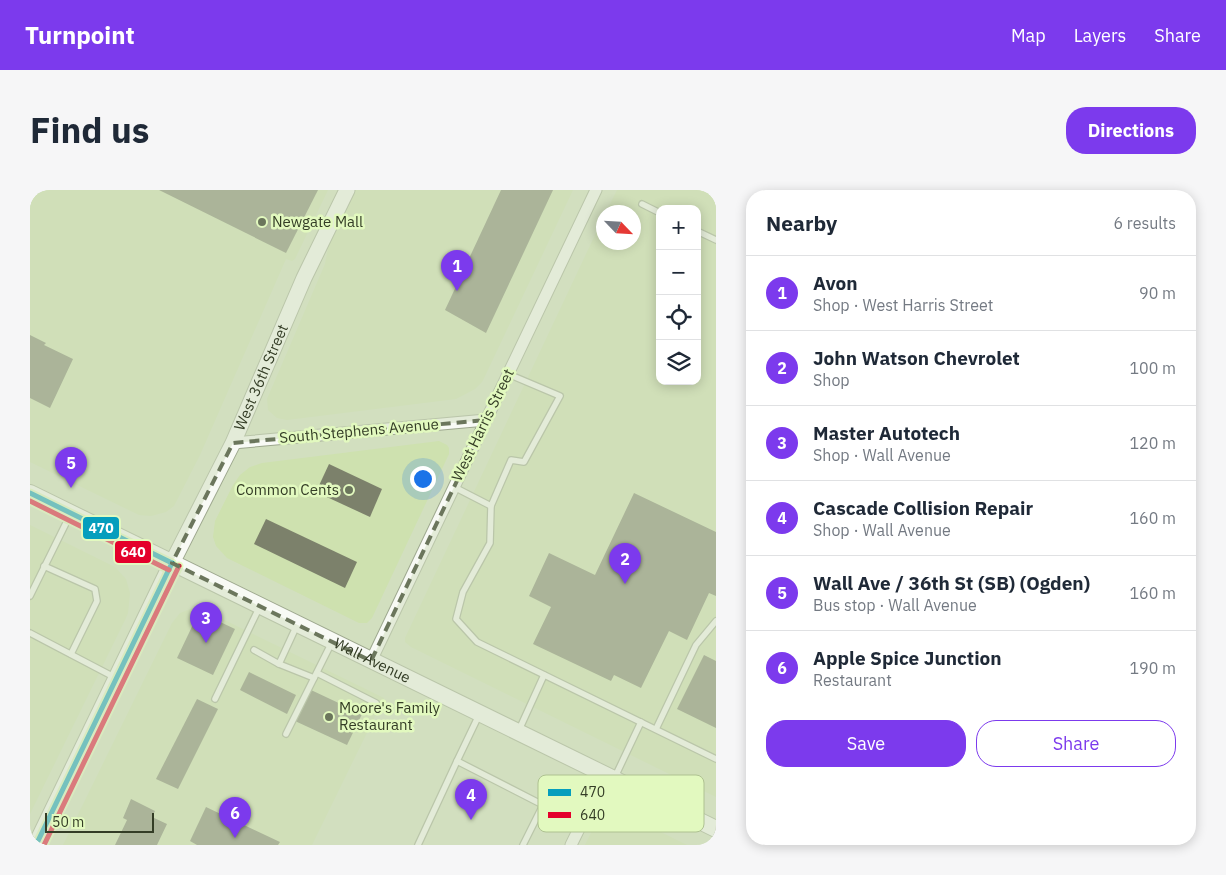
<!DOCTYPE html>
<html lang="en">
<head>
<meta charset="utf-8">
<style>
  body { margin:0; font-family:"IBM Plex Sans",sans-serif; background:#f6f6f7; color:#1f2937 }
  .controls { position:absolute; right:15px; top:15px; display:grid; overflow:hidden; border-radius:10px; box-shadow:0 2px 12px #0003 }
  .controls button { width:45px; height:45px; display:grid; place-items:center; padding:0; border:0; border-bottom:1px solid #e0e1e3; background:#fff; color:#1f2937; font:25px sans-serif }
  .compass { position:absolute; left:566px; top:15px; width:45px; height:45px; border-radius:50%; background:#fff; box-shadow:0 2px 12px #0003; rotate:115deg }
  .scale { position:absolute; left:15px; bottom:12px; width:109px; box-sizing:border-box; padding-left:5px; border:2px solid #343d26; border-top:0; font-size:14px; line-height:18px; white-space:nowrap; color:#343d26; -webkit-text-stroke:4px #e2f9bf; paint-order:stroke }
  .you { position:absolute; left:392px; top:288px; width:18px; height:18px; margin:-12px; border:4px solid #fff; border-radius:50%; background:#1a73e8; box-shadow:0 0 0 8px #1a73e833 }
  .badge { display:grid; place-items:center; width:32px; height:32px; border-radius:50%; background:#7c3aed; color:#fff; font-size:16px; font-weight:700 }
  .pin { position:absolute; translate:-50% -41px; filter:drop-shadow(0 1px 2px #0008) }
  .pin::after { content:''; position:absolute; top:26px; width:18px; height:15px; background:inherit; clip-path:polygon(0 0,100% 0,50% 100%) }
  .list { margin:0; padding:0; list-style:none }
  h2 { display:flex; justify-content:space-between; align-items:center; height:65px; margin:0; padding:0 20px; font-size:21px }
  h2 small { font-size:16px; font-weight:400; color:#747a83 }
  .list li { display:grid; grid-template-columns:32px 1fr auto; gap:15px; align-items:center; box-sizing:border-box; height:75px; padding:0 20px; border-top:1px solid #e0e1e3 }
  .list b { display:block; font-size:19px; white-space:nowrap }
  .list p { margin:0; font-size:16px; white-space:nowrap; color:#747a83 }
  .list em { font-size:16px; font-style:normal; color:#747a83 }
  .actions { display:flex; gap:10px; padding:15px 20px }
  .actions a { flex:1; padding:11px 0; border:1px solid #7c3aed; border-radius:20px; text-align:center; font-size:18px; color:#7c3aed }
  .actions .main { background:#7c3aed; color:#fff }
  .icon { flex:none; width:28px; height:28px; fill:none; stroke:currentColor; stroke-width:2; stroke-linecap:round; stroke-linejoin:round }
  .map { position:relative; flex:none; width:686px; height:655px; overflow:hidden; border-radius:20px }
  header { display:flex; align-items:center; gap:30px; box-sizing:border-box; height:70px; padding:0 25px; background:#7c3aed; color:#fff }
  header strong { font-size:24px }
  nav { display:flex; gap:28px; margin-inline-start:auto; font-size:18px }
  .intro { display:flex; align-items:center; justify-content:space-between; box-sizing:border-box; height:120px; padding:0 30px }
  h1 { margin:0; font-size:35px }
  .button { padding:12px 22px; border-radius:20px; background:#7c3aed; color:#fff; font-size:18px; font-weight:700 }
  main { display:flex; gap:30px; padding:0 30px }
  aside { flex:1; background:#fff; border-radius:20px; box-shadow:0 2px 12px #0003 }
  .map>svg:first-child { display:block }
</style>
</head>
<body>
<header>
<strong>Turnpoint</strong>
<nav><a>Map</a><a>Layers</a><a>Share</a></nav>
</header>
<div class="intro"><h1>Find us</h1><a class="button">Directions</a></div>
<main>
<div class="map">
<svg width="686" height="655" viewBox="0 0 686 655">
  <rect width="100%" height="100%" fill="#d2dfbf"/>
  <g fill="#cee1af" fill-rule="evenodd">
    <path d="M0,0h298l-33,69 -3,2 -6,-2 -86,196 -26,51 -8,6 -15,4 -12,-1 -109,-53z"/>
    <path d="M325,0h218l-87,184 -4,8 -7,7 -19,10 -169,21 -10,-2 -9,-8 -1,-11 58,-135 4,-21z"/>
    <path d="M587,0h99v607l-305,-150 -6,-5v-4l198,-420 1,24h30v-30h-28zM630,19h37v172h-37z"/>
    <path d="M409,251l8,4 2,3v6l-77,164 -5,5h-8l-132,-65 -11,-12 -3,-9 2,-16 18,-36 7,-10 10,-8 12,-4z"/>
    <path d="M0,335l85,42 11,12 4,14 -2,20 -3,7 -95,194z"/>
    <path d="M163,418l11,2 180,88 -72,147h-249l109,-222 8,-10z"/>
    <path d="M584,619l73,36h-102l14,-28z"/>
  </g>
  <g fill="#7c816b">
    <path d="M129,0h159l-32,63z"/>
    <path d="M471,0h52l-67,143 -41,-23z"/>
    <path d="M0,145l16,8 -2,2 29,14 -23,49 -20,-10z"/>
    <path d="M299,274l53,25 -12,28 -54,-25z"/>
    <path d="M604,303l82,39v64l-7,-3 -22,47 -18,-9 -28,57 -27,-13 -3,6 -78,-37 18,-37 -22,-11 20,-43 46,22z"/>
    <path d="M236,329l91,43 -12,26 -91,-44z"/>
    <path d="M169,422l36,17 -22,46 -36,-17z"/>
    <path d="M674,465l12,6v67l-39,-19z"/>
    <path d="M219,482l47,23 -9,19 -47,-24z"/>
    <path d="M281,500l51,24 -15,31 -52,-24z"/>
    <path d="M167,509l21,10 -40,80 -22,-10z"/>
    <path d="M101,609l24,12 -3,6 15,7 -10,21h-42l12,-25 -4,-2z"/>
    <path d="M176,617l74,35 -2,3h-81l-7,-4z"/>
  </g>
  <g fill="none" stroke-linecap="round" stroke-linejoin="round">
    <g stroke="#9ea88f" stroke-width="8">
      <g id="service">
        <path d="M612,14l18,9"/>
        <path d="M667,41l19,9"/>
        <path d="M478,184l52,22 -36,66 -13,-2 -20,46 -1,37 -27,49 -7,27 21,23 239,117"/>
        <path d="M424,297l37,19"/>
        <path d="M14,376l51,23 2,12 -26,53"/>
        <path d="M0,406l40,-81"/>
        <path d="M0,443l84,44"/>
        <path d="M224,460l25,14 18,-39"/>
        <path d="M249,474l35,14"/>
        <path d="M287,483l59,30"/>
        <path d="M185,509l45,-93"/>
        <path d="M449,525l-22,46 86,44 -20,40"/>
        <path d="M626,539l40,-84 20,-24"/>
        <path d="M489,540l25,-55"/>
        <path d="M256,544l46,-92"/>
        <path d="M584,589l27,-57"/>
        <path d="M388,655l39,-84"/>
      </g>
    </g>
    <g stroke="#9ea88f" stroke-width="13">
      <g id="minor">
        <path d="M203,253l253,-23"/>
        <path d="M341,471l225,-471"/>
        <path d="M541,655l35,-71"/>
      </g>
    </g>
    <g stroke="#9ea88f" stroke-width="17">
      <g id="tertiary">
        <path id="s1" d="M142,373l61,-120 71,-165 43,-88"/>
      </g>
    </g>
    <g stroke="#9ea88f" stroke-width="18">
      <g id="secondary">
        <path id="s2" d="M0,303l686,336"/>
        <path d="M6,655l136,-282"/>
      </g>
    </g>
    <use href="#service" stroke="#f8faf5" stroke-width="5.5"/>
    <use href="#minor" stroke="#f8faf5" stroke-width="11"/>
    <use href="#tertiary" stroke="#f8faf5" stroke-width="15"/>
    <use href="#secondary" stroke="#f8faf5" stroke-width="16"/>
    <g stroke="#e2f9bf" stroke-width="9">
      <g id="bus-1">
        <path d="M0,303l142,70"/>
        <path d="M6,655l136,-282"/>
      </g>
    </g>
    <g stroke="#e2f9bf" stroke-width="9">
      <g id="bus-2">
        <path d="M0,311l139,69"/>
        <path d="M14,655l135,-279"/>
      </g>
    </g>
    <use href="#bus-1" stroke="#059ebd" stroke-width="5"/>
    <use href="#bus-2" stroke="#e4002b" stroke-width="5"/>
  </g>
  <path d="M0 0H686V655H0ZM456,230l-115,241 -199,-98 61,-120z" fill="#d2dfbf" fill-opacity=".55" fill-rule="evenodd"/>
  <path fill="none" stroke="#6b765c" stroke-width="4" stroke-dasharray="10 6" stroke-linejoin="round" d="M456,230l-115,241 -199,-98 61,-120z"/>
  <g fill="#6b765c" stroke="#e2f9bf" stroke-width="2">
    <circle cx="232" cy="32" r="5"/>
    <circle cx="319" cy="300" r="5"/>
    <circle cx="299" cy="527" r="5"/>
  </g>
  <g text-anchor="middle" stroke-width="5" stroke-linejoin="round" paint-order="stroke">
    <g font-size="15" fill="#343d26" stroke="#e2f9bf" text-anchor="start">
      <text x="242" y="37">Newgate Mall</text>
      <text x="309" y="305" text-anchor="end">Common Cents</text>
      <text x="309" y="523">Moore's Family<tspan x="309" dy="17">Restaurant</tspan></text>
    </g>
    <g font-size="15" fill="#343d26" stroke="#e2f9bf">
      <text dy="5" stroke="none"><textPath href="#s1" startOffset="206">West 36th Street</textPath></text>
      <text transform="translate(453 235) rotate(-64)" y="5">West Harris Street</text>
      <text transform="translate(329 241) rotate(-5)" y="5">South Stephens Avenue</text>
      <text dy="5" stroke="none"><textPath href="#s2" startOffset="381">Wall Avenue</textPath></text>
    </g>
  </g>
  <rect x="508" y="585" width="166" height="57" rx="8" fill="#e2f9bf" stroke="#aec191" stroke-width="1"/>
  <rect x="518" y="599" width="23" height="7" fill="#059ebd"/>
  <rect x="518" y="622" width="23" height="6" fill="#e4002b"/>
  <g font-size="14" fill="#343d26">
    <text x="550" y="607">470</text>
    <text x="550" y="630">640</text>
  </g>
  <g stroke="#e2f9bf" stroke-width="2">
    <rect x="52" y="326" width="38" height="24" rx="5" fill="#059ebd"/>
    <rect x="84" y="350" width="38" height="24" rx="5" fill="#e4002b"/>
  </g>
  <g font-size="14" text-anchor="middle" font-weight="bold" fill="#fff">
    <text x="71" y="343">470</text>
    <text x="103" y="367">640</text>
  </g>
</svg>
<div class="controls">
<button>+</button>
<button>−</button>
<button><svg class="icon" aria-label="locate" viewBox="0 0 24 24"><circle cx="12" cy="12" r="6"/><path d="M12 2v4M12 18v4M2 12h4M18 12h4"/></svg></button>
<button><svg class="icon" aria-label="layers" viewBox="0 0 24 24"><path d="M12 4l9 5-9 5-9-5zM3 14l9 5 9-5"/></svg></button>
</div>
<svg class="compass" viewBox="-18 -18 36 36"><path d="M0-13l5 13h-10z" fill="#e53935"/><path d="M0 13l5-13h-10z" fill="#747a83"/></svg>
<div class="scale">50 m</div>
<div class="you"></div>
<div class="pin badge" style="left:427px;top:101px">1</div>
<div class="pin badge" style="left:595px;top:394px">2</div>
<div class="pin badge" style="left:176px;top:453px">3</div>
<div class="pin badge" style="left:441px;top:630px">4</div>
<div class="pin badge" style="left:41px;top:298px">5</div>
<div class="pin badge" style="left:205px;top:648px">6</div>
</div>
<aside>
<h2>Nearby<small>6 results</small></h2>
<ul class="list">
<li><span class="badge">1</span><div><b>Avon</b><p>Shop · West Harris Street</p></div><em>90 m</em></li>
<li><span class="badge">2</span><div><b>John Watson Chevrolet</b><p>Shop</p></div><em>100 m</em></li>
<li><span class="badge">3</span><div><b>Master Autotech</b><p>Shop · Wall Avenue</p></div><em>120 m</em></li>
<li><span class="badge">4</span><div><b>Cascade Collision Repair</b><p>Shop · Wall Avenue</p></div><em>160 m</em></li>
<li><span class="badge">5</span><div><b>Wall Ave / 36th St (SB) (Ogden)</b><p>Bus stop · Wall Avenue</p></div><em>160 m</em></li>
<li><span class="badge">6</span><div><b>Apple Spice Junction</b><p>Restaurant</p></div><em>190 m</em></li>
</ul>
<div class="actions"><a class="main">Save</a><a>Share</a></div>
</aside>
</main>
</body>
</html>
